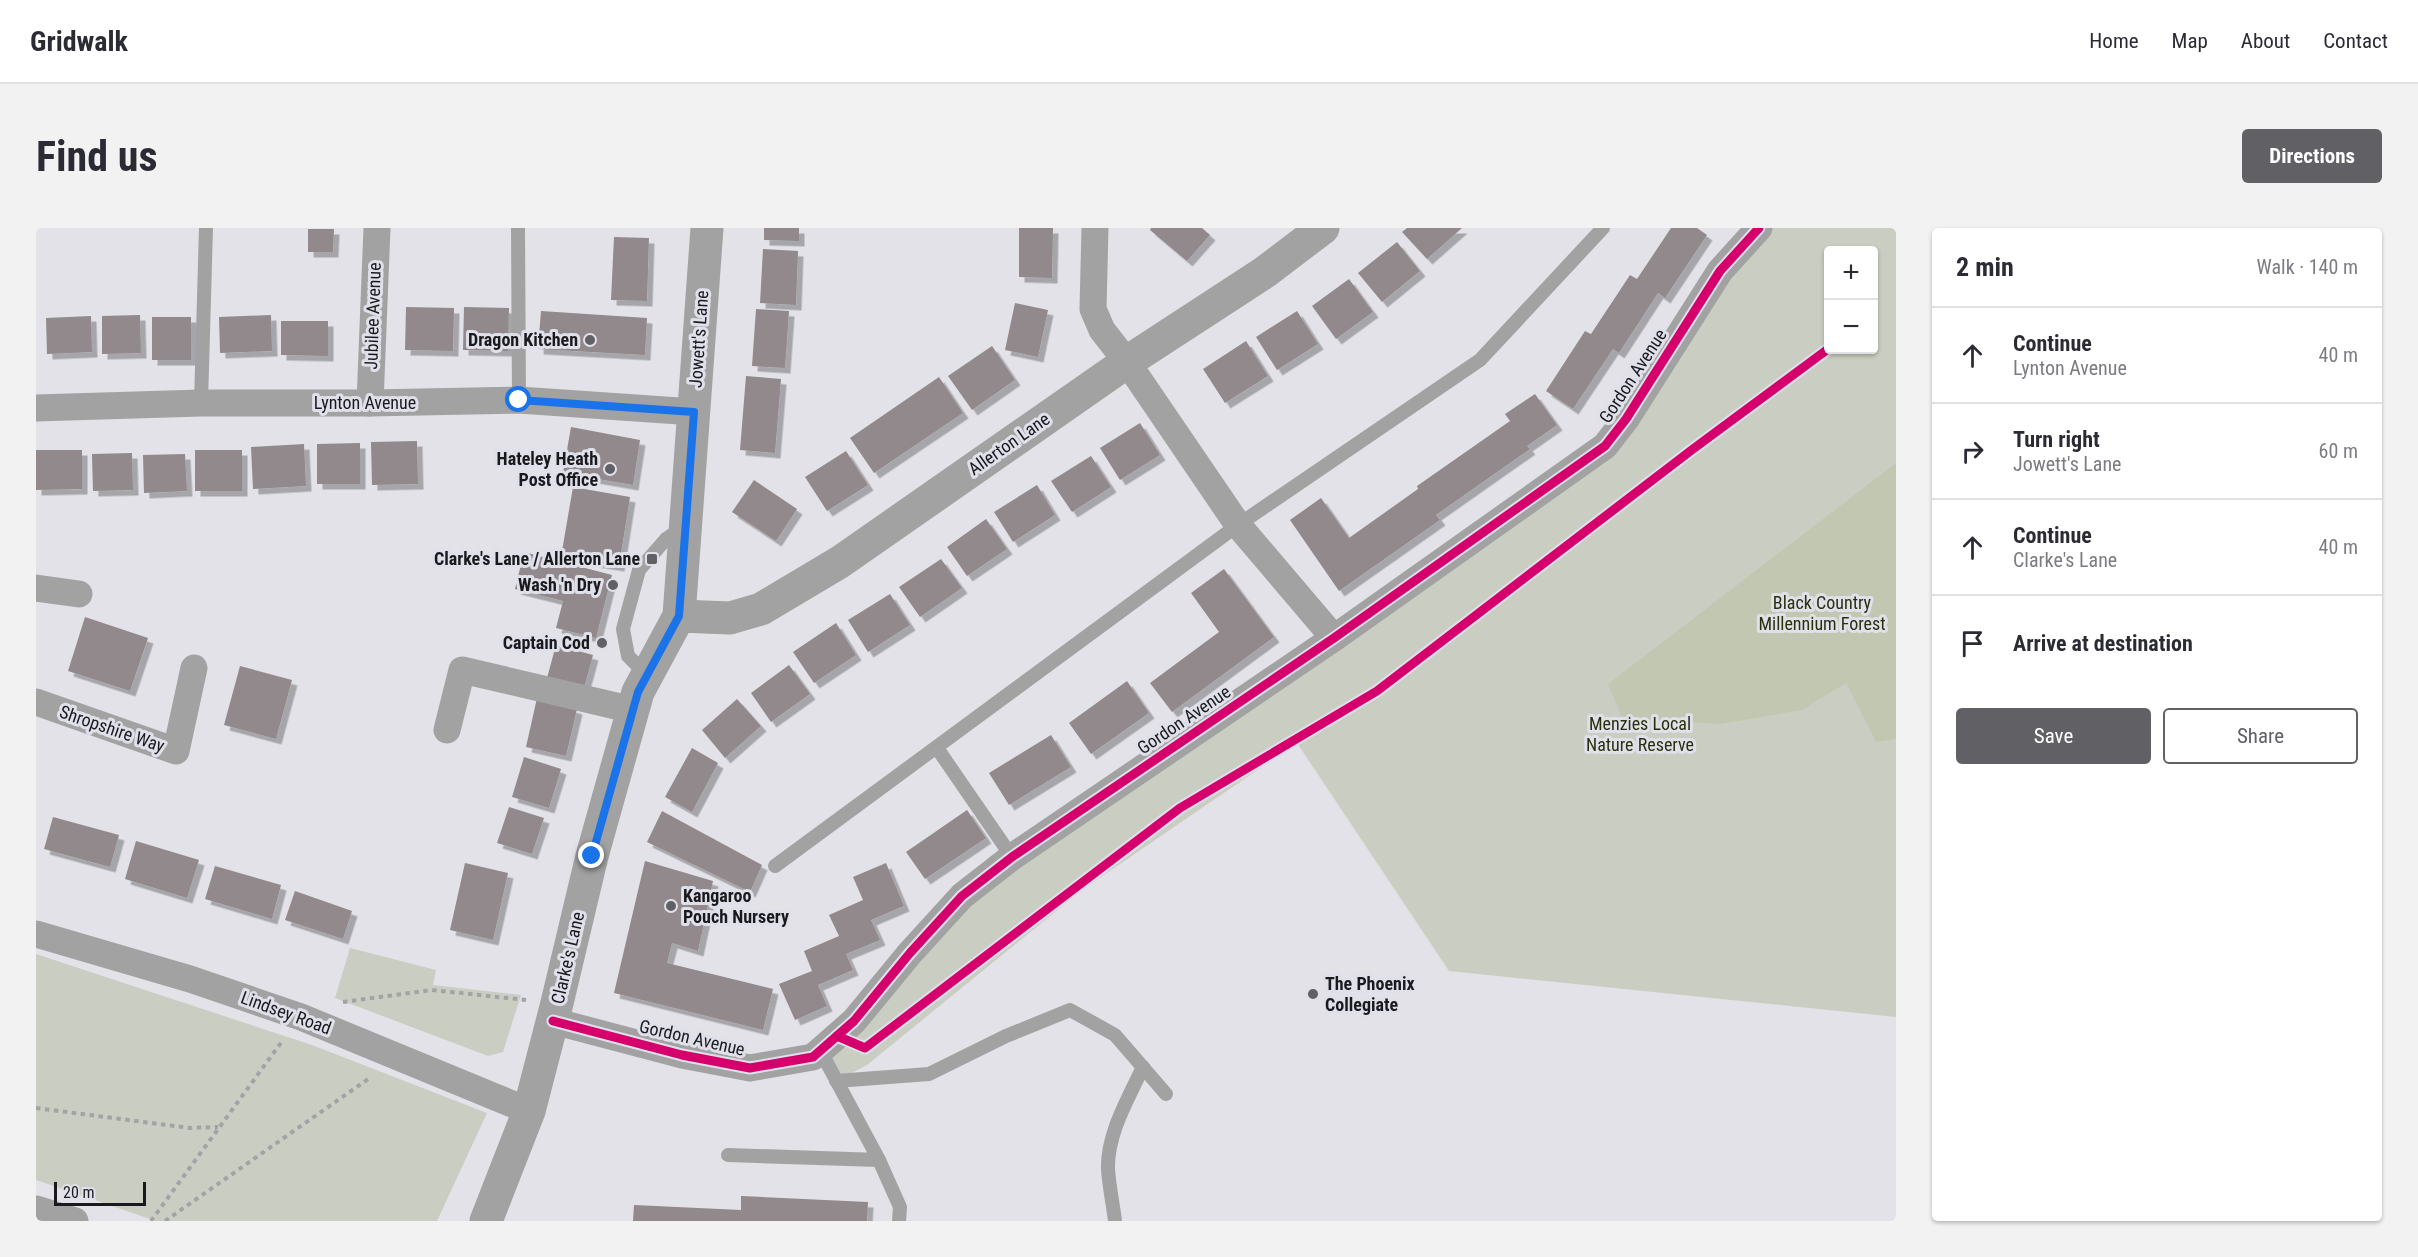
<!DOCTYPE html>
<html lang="en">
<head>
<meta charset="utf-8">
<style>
  body { margin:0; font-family:"Roboto Condensed",sans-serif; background:#f2f2f3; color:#2b2b33 }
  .controls { position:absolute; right:18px; top:18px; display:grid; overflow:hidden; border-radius:6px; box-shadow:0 2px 4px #0004 }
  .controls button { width:54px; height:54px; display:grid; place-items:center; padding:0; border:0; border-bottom:2px solid #e1e1e2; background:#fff; color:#2b2b33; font:30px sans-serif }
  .scale { position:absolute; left:18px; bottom:15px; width:92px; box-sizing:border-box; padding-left:6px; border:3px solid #1a1a1e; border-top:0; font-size:16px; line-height:21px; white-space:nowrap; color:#1a1a1e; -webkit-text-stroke:4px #e0e0ea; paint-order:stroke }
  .stop { position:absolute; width:18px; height:18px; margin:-14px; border:4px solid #1a73e8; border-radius:50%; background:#fff }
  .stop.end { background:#1a73e8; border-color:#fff; box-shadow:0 2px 6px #0008 }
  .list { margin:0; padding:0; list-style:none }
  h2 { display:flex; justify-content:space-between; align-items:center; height:78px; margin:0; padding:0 24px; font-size:26px }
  h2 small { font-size:20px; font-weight:400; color:#7c7c81 }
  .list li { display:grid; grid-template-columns:39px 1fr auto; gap:18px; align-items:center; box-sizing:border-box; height:96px; padding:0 24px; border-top:2px solid #e1e1e2 }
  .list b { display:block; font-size:22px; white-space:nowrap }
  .list p { margin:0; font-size:20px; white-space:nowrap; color:#7c7c81 }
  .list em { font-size:20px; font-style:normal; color:#7c7c81 }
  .actions { display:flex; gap:12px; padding:18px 24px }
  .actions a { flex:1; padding:14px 0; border:2px solid #606065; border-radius:6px; text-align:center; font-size:21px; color:#606065 }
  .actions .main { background:#606065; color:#fff }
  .icon { flex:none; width:33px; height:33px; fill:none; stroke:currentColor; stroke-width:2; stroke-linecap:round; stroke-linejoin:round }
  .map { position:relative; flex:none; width:1860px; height:993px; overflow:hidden; border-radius:6px }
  header { display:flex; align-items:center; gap:36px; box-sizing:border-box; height:84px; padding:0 30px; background:#fff; border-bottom:2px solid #e1e1e2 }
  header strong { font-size:28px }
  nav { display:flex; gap:33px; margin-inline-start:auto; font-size:21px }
  .intro { display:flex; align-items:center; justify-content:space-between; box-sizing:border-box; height:144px; padding:0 36px }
  h1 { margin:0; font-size:42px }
  .button { padding:15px 27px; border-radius:6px; background:#606065; color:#fff; font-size:21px; font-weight:700 }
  main { display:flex; gap:36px; padding:0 36px }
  aside { flex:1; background:#fff; border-radius:6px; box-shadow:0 2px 4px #0004 }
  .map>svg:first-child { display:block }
</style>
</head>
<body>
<header>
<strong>Gridwalk</strong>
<nav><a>Home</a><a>Map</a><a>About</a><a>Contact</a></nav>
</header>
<div class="intro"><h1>Find us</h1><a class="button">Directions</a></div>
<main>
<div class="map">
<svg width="1860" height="993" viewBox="0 0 1860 993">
  <defs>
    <filter id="shadow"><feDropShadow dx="5.5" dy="5.5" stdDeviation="0" flood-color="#0004"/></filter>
  </defs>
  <rect width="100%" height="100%" fill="#e2e2e8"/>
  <g fill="#cacec2" fill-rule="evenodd">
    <path d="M1723,0h137v789l-447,-46 -152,-228 -215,147 -215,175 -31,16 -16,-31 142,-154 643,-450zM1792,22h46v100h-46z"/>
    <path d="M314,720l86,22 -3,15 88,10 -18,57 -15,4 -153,-58z"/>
    <path d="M0,726l276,91 175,68 -50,108h-281l-120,-41z"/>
  </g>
  <path fill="#c1c7b1" d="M1860,235v276l-20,3 -30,-59 -44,27 -82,14 -98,-6 -14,-34z"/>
  <g fill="#91898b" filter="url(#shadow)">
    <path d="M728,0h35v13l-35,-1z"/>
    <path d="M983,0h34l-1,50 -33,-1z"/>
    <path d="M1115,0h51l8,7 -23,26 -37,-31z"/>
    <path d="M1371,0h55l-35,31 -25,-27z"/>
    <path d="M1635,0h26l10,7 -42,63 -7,-5 -39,60 -6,-4 -40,60 -27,-18 39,-60 6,3 39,-59 7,4z"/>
    <path d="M272,1h26l-1,23h-25z"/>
    <path d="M578,9l35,1 -2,63 -36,-1z"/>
    <path d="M1361,14l23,29 -38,31 -24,-29z"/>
    <path d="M727,21l35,2 -2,54 -36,-2z"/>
    <path d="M1313,51l24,33 -37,27 -24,-33z"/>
    <path d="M979,75l33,7 -10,47 -33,-7z"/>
    <path d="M370,79l48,1 -1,43 -48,-1z"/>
    <path d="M428,79l45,1 -1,43 -45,-1z"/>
    <path d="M720,81l33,2 -4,57 -33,-2z"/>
    <path d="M505,83l106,7 -2,37 -107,-6z"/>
    <path d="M1261,83l21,33 -41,26 -21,-33z"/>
    <path d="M104,87l1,38 -39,1v-38z"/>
    <path d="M235,87l1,36 -52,2 -1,-36z"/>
    <path d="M55,88l1,36 -45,2 -1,-36z"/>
    <rect x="116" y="89" width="39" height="43"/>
    <path d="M245,93h47v35l-47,-1z"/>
    <path d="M1210,113l22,35 -43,27 -22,-34z"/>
    <path d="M956,118l23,34 -43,30 -24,-34z"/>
    <path d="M710,148l35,3 -6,74 -35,-3z"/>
    <path d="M903,149l24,36 -89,60 -24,-35z"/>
    <path d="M1499,166l22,31 -30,21 3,3 -94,66 4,5 -101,71 -49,-71 31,-22 28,40 69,-49 -1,-3 93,-65 -5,-7z"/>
    <path d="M1104,195l20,32 -40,25 -20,-32z"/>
    <path d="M535,199l69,13 -7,45 -70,-12z"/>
    <path d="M381,213l1,43 -46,1 -1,-43z"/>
    <path d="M324,215v41h-43v-40z"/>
    <path d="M268,216l2,42 -53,3 -2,-42z"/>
    <path d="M0,222h46v39l-46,1z"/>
    <rect x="159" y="222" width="47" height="41"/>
    <path d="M810,223l22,34 -41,26 -22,-34z"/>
    <path d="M96,225l1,37 -40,1 -1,-37z"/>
    <path d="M149,226l2,37 -43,2 -1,-38z"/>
    <path d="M1055,228l20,31 -39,25 -21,-31z"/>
    <path d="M718,252l43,29 -21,32 -44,-29z"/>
    <path d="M1001,257l18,30 -42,27 -19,-30z"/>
    <path d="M537,259l57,10 -11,69 -58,-9z"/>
    <path d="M950,291l21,30 -40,27 -20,-29z"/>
    <path d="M488,324l88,23 -16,63 -40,-10 7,-27 -48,-12z"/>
    <path d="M905,331l21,29 -42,29 -21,-30z"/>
    <path d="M1188,341l50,68 -102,75 -22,-29 69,-51 -28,-39z"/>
    <path d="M854,366l20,31 -42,27 -20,-32z"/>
    <path d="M49,389l63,21 -18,53 -62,-20z"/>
    <path d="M800,395l20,32 -42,28 -21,-31z"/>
    <path d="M520,417l37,10 -9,33 -37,-10z"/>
    <path d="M753,437l21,29 -39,28 -20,-29z"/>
    <path d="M204,438l52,14 -16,59 -52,-14z"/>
    <path d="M1091,453l22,32 -58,41 -22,-31z"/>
    <path d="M501,470l40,11 -11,47 -40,-9z"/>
    <path d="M701,471l24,27 -36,32 -23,-28z"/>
    <path d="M1015,507l20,32 -62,38 -20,-32z"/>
    <path d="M656,520l26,15 -26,49 -27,-15z"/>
    <path d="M488,529l37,12 -12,39 -37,-11z"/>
    <path d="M473,579l35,11 -12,36 -35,-11z"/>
    <path d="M931,582l19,28 -61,41 -19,-27z"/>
    <path d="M626,583l100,54 -12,27 -103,-50z"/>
    <path d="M17,589l66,18 -9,32 -66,-18z"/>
    <path d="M100,613l63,19 -12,38 -62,-19z"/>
    <path d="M609,633l68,20 -15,70 -26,-8 -5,20 106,26 -10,41 -149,-37z"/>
    <path d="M429,635l43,10 -15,67 -43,-10z"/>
    <path d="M850,635l18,43 -33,14 9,20 -34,14 7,16 -35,15 9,21 -32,14 -16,-36 33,-13 -8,-20 35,-15 -10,-21 34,-15 -10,-23z"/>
    <path d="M179,638l66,19 -9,34 -67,-20z"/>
    <path d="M259,663l57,20 -9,28 -58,-19z"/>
    <path d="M705,968l127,6 -1,19h-234l1,-16 107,5z"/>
  </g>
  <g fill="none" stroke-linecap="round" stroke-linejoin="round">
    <g stroke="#a2a3a4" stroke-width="4" stroke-dasharray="4.5 4.5" stroke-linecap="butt">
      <path d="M307,774l89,-12 94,10"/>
      <path d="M0,880l154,20 28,-1"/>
      <path d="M115,993l132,-181"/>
      <path d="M129,993l206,-144"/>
    </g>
    <g stroke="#a1a2a1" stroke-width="14">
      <path d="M482,0l1,172"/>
      <path d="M165,175l5,-175"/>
      <path d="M611,447l-19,-19 -5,-27 16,-59 27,-31 16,-11"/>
      <path d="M901,520l75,109"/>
      <path d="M739,638l463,-341 242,-165 123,-132"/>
      <path d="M800,853l93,-7 77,-38 64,-26 45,25 51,59"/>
      <path d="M692,927l151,5 -59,-110"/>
      <path d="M843,932l21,47 -1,14"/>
      <path d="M1079,993c-2,-17 -6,-35 -7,-52 -1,-35 20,-70 35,-102"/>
    </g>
    <g stroke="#a1a2a1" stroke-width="27">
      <path d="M1059,0l-2,81 9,21 25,32 111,163 96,113"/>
      <path d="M334,175l7,-175"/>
      <path d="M0,180l165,-5h169l149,-3 175,12"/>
      <path d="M0,360l43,6"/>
      <path d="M0,474l140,49 18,-83"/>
      <path d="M411,502l15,-60 171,40"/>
      <path d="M0,706l154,45 111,38 228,94"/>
      <path d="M517,793l129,34 68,13 63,-11 41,-36 56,-68 52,-57 50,-39 322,-219 271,-192 21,-27 94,-148 39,-43"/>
      <path d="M0,981l39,12"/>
    </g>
    <g stroke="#a1a2a1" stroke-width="33">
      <path d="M643,388l51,2 31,-9 79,-47 287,-200 138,-90 58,-44"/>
      <path d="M450,993l43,-110 28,-108 35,-147 46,-164 41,-76 28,-388"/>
    </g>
    <g stroke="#e0e0ea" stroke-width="13">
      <g id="cycleway">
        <path d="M517,793l129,34 68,13 63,-11 41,-36 56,-68 52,-57 50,-39 322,-219 271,-192 21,-27 94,-148 39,-43"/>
        <path d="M801,808l28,12 315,-240 197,-117 316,-242 135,-100"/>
      </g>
    </g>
    <use href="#cycleway" stroke="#d6006c" stroke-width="9"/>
  </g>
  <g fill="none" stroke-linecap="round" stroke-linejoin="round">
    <path stroke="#1a73e8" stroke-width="8" d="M483,172l175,12 -15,204 -41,76 -46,164"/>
  </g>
  <g fill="#606065" stroke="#e0e0ea" stroke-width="2">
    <circle cx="554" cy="112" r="6"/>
    <circle cx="574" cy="241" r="6"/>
    <rect x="610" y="325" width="12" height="12" rx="3"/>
    <circle cx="577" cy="357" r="6"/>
    <circle cx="566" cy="415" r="6"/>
    <circle cx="635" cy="678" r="6"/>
    <circle cx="1277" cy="766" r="6"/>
  </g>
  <g text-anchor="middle" stroke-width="6" stroke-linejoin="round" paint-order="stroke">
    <g font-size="18" fill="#1a1a1e" stroke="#e0e0ea">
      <text transform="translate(337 88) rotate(-88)" y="6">Jubilee Avenue</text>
      <text transform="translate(663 111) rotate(-86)" y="6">Jowett's Lane</text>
      <text transform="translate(1597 148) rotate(-57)" y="6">Gordon Avenue</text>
      <text x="329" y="181">Lynton Avenue</text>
      <text transform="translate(973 216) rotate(-35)" y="6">Allerton Lane</text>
      <text transform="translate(1148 492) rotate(-34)" y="6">Gordon Avenue</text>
      <text transform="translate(76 501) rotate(19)" y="6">Shropshire Way</text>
      <text transform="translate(532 730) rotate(-77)" y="6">Clarke's Lane</text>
      <text transform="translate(250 785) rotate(20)" y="6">Lindsey Road</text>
      <text transform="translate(656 810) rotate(13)" y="6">Gordon Avenue</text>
    </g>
    <g font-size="18" font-weight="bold" fill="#1a1a1e" stroke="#e0e0ea" text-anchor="end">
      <text x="542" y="118">Dragon Kitchen</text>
      <text x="562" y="237">Hateley Heath<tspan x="562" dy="21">Post Office</tspan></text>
      <text x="604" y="337">Clarke's Lane / Allerton Lane</text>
      <text x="565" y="363">Wash 'n Dry</text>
      <text x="554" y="421">Captain Cod</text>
      <text x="647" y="674" text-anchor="start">Kangaroo<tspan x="647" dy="21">Pouch Nursery</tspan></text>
      <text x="1289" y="762" text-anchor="start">The Phoenix<tspan x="1289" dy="21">Collegiate</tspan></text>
    </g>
    <g font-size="18" fill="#29300c" stroke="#e0e0ea">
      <text x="1786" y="381">Black Country<tspan x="1786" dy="21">Millennium Forest</tspan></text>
      <text x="1604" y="502">Menzies Local<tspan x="1604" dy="21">Nature Reserve</tspan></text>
    </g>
  </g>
</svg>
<div class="controls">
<button>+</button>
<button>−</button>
</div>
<div class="scale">20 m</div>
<div class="stop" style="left:483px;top:172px"></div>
<div class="stop end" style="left:556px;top:628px"></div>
</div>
<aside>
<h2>2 min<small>Walk · 140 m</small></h2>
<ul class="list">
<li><svg class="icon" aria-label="ahead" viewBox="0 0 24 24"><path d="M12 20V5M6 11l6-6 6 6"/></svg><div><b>Continue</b><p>Lynton Avenue</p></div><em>40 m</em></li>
<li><svg class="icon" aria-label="right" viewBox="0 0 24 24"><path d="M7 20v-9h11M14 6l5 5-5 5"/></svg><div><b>Turn right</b><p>Jowett's Lane</p></div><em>60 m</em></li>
<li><svg class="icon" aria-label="ahead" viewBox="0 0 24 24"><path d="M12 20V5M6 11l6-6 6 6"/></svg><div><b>Continue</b><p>Clarke's Lane</p></div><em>40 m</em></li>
<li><svg class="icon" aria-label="arrive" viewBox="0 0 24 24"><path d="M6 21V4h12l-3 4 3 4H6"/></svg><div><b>Arrive at destination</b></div></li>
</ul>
<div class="actions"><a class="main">Save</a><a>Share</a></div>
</aside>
</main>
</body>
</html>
